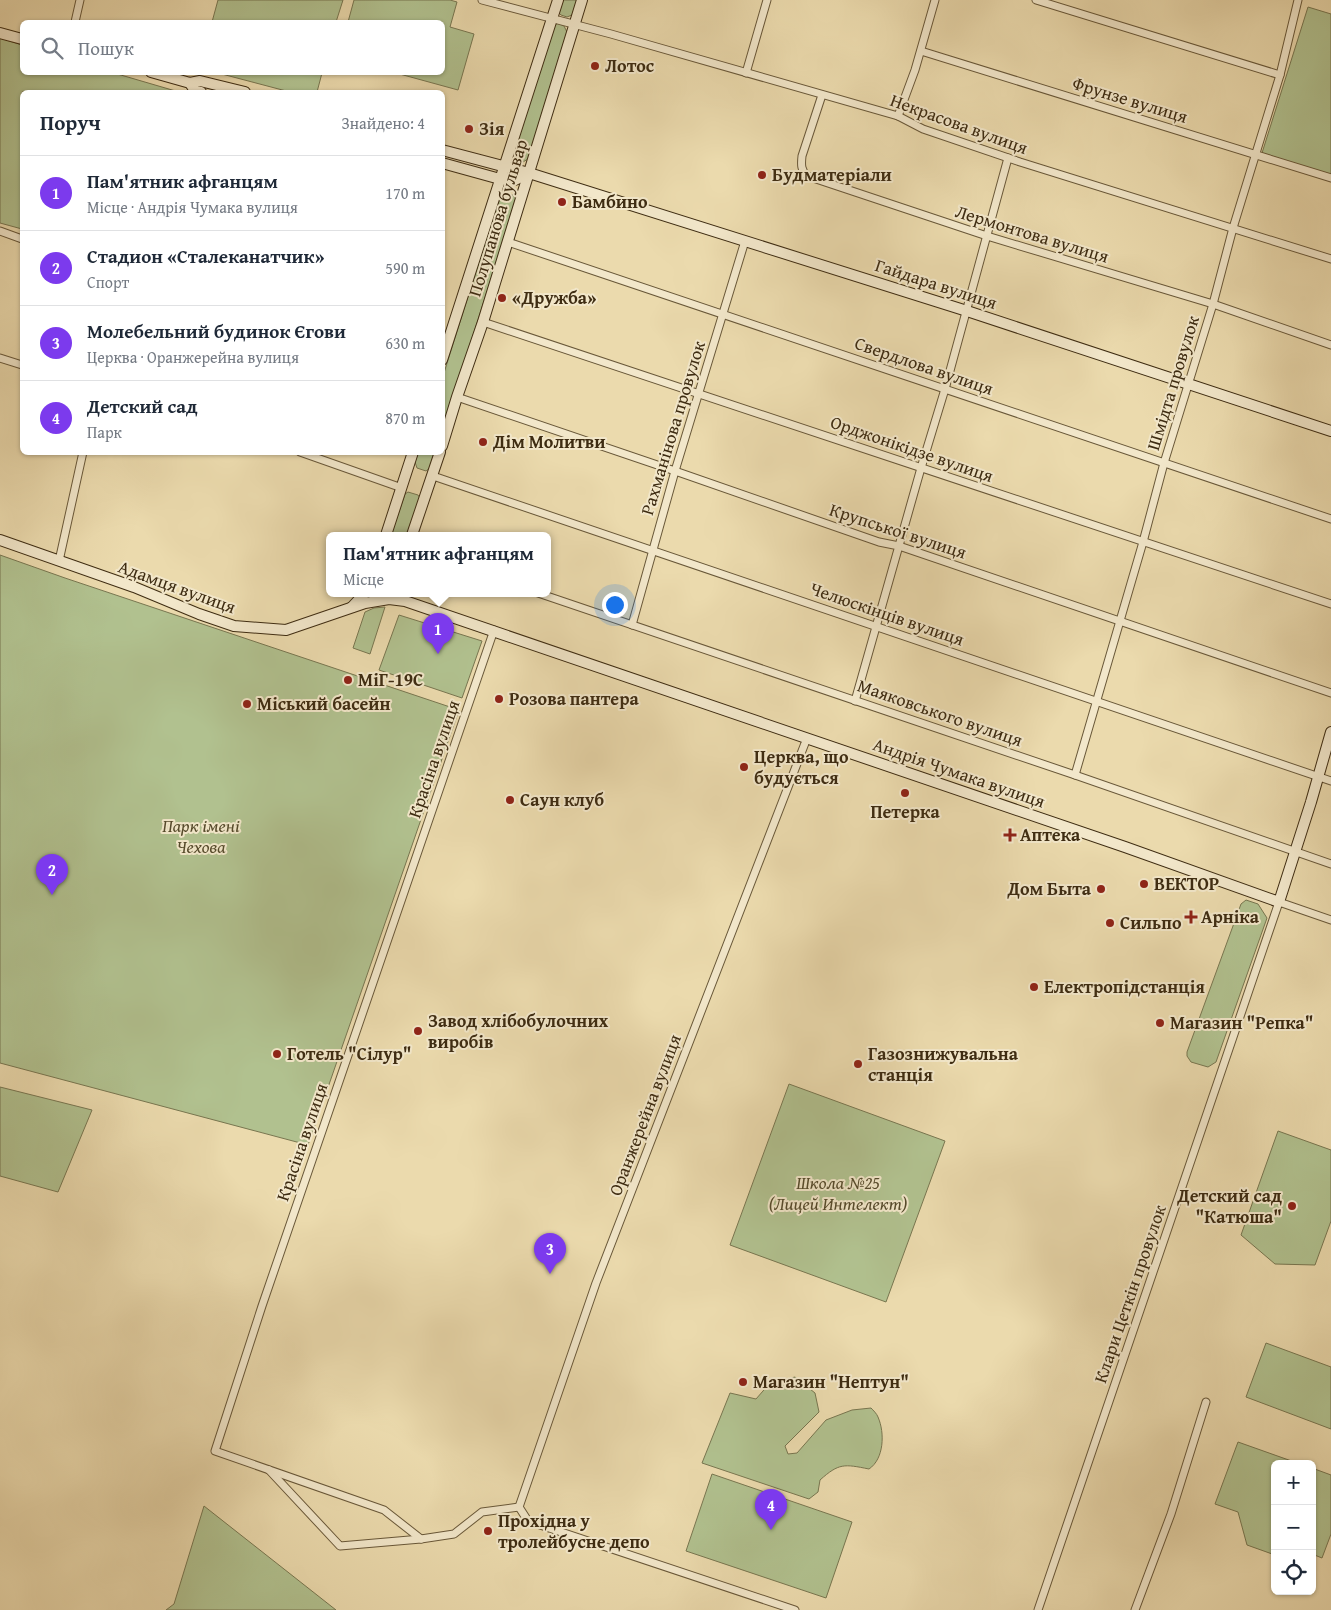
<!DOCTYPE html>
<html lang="uk">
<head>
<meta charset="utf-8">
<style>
  body { margin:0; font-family:"Gentium Book Plus",serif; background:#f6f6f7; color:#1f2937 }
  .controls { position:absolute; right:15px; bottom:15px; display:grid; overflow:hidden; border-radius:8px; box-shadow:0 1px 4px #0004 }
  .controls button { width:45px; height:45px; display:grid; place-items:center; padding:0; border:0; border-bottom:1px solid #e0e1e3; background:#fff; color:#1f2937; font:25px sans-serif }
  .you { position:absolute; left:614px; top:604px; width:18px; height:18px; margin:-12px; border:4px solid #fff; border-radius:50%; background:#1a73e8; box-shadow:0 0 0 8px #1a73e833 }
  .badge { display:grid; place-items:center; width:32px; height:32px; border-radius:50%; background:#7c3aed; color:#fff; font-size:16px; font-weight:700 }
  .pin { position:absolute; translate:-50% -41px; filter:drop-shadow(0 1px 2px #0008) }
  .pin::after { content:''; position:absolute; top:26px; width:18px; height:15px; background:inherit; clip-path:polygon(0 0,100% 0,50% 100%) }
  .popup { position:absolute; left:326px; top:532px; width:225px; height:65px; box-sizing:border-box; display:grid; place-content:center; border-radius:8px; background:#fff; filter:drop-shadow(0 1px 4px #0005); font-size:16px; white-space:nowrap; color:#747a83 }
  .popup b { font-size:19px; color:#1f2937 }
  .popup::after { content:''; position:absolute; left:50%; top:100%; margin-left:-10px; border:10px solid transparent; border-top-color:#fff }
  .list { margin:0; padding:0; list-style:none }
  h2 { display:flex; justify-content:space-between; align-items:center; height:65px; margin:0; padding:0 20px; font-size:21px }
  h2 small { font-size:16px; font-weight:400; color:#747a83 }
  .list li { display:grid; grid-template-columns:32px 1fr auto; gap:15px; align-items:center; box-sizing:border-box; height:75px; padding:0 20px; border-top:1px solid #e0e1e3 }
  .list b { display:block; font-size:19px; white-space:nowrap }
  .list p { margin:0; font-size:16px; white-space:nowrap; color:#747a83 }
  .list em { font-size:16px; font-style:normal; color:#747a83 }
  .icon { flex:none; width:28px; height:28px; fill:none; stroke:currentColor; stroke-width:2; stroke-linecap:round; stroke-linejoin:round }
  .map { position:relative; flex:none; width:1331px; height:1610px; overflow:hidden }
  .search { position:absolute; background:#fff; box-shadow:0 1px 4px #0004; left:20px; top:20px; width:425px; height:55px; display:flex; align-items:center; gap:12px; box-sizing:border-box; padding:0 18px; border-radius:8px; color:#747a83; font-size:19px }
  .panel { position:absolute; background:#fff; box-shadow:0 1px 4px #0004; left:20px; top:90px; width:425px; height:365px; border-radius:8px }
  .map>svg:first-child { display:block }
</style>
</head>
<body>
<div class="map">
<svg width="1331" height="1610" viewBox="0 0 1331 1610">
  <rect width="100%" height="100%" fill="#ebdaad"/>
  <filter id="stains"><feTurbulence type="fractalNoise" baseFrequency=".004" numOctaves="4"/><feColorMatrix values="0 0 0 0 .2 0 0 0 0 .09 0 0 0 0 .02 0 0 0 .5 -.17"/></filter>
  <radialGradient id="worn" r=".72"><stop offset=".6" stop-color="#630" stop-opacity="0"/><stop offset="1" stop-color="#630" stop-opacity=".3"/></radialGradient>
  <g fill="#b1c18f" stroke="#787650">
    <path d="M218,0h125l-7,22h-124z"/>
    <path d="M354,0h96l7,2 -7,25 24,7 -16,56 -62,-17 46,-1v-50h-94z"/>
    <path d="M562,0h15l-5,15 -5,2 -6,-2 -3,-3z"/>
    <path d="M1308,7l23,7v161l-69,-22z"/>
    <path d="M558,23l6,3 3,6 -39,127 -5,3 -8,-2 -2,-4 40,-130z"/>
    <path d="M0,38l22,7v27l92,1 65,19h-157v137l-22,-6z"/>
    <path d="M218,73h104l-5,19h-27z"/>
    <path d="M502,193h3l8,2 3,4 -1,5 -72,225v-53l44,-140z"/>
    <path d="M418,453h17l-5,15 -4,3 -9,-3 -2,-6z"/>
    <path d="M408,492l10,3 2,3 -12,37h-17l14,-41z"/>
    <path d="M0,555l65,23 394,132 -151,435 -308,-82z"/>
    <path d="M385,607l-15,47 -17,-6 12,-36 9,-4z"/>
    <path d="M399,615l83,26 -20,57 -83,-28z"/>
    <path d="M1246,900l12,4 9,14 -51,144 -8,5 -17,-5 -4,-6v-4l54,-148z"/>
    <path d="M789,1084l156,57 -59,161 -156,-57z"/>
    <path d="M0,1087l92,23 -34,82 -58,-16z"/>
    <path d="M1278,1131l53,19v71l-16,44 -40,-1 -34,-29z"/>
    <path d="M1266,1343l65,24v62l-85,-32z"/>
    <path d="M795,1377l20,16 4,19 -34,34 3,8 9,-1 29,-33 26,-10 19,-2c2,2 6,6 7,9 7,16 6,42 -9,52 -25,-5 -30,-6 -49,11l-2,12 -9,7 -107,-36 28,-70 26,6 14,-16z"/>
    <path d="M1238,1442l62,22h-25v91l-28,-10 -9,-33 -23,-8z"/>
    <path d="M1312,1468l19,7v59l-9,24 -10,-4z"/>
    <path d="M712,1474l140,48 -26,76 -140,-47z"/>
    <path d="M204,1506l132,104h-170l8,-6z"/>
  </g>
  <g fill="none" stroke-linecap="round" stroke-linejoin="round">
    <g stroke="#695839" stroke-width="9">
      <g id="street">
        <path d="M482,0l129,34 287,82 25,13 97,33 311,97"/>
        <path d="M1036,0l244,75"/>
        <path d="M75,22l5,-22"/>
        <path d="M921,51l410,127"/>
        <path d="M746,73l21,-73"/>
        <path d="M822,95l-20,61c-1,9 -1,14 5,20l180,60 226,68 118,41"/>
        <path d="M898,116l17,-46 20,-70"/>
        <path d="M0,231l22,8"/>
        <path d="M508,242l823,277"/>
        <path d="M483,322l848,282"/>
        <path d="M0,358l22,7"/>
        <path d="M457,397l218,74 204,71 20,4 432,147"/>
        <path d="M300,452l102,36"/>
        <path d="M433,476l898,305"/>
        <path d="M59,561l24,-109"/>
        <path d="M538,593l537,182 256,89"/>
        <path d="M632,625l43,-154 70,-230"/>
        <path d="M855,701l66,-233 24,-79 63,-231"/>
        <path d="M1075,775l68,-233 21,-79 49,-159 20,-76 47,-153 18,-75"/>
        <path d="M269,1470l71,76 81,-7 33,-5 28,-22 37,-5"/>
        <path d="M519,1507l77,-224 211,-545"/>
        <path d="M519,1507l9,14 267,89"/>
        <path d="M421,1539l-37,-29 -169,-59 47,-145 232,-676"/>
        <path d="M1038,1610l241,-708 52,18"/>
        <path d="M1135,1610l36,-96 35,-112"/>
      </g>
    </g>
    <g stroke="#3e2c12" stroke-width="12">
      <g id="secondary">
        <path d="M0,33l22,6"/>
        <path d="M151,72l39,11 10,-2 45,11"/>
        <path d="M190,83l5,8 6,1"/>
        <path d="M442,150l87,23 438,138 364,120"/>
        <path d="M442,163l58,16 15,1 14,-7"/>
        <path d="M442,360l116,-360"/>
        <path d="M442,446l15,-49 26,-75 99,-322"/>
        <path d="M386,535l27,-83"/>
        <path d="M412,535l28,-83"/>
        <path d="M0,540l134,47 65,27 35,12 52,4 79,-27 24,-4 16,2 720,246 154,55 32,-100 20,-70"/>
        <path d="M352,607l13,-14"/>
      </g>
    </g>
    <use href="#street" stroke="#f2e7ca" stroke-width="7"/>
    <use href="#secondary" stroke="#f2e7ca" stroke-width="10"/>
  </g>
  <g fill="#8f2418" stroke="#f2e7ca" stroke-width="2">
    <circle cx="595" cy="66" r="5"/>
    <circle cx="469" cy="129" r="5"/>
    <circle cx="762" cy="175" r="5"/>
    <circle cx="562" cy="202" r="5"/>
    <circle cx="502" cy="298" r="5"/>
    <circle cx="483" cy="442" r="5"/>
    <circle cx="348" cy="680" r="5"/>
    <circle cx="499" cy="699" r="5"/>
    <circle cx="247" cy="704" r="5"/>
    <circle cx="744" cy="767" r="5"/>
    <circle cx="905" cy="793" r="5"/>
    <circle cx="510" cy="800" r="5"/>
    <path d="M1007.5 827.5h5v5h5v5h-5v5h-5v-5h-5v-5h5z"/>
    <circle cx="1144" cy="884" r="5"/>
    <circle cx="1101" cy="889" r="5"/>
    <path d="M1188.5 909.5h5v5h5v5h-5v5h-5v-5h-5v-5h5z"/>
    <circle cx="1110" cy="923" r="5"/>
    <circle cx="1034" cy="987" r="5"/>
    <circle cx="1160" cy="1023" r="5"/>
    <circle cx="418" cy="1031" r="5"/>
    <circle cx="277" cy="1054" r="5"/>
    <circle cx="858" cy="1064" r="5"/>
    <circle cx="1292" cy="1206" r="5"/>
    <circle cx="743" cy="1382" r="5"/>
    <circle cx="488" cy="1531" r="5"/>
  </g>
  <g text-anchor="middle" stroke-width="4" stroke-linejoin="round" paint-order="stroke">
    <g font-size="18" font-weight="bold" fill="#3e2c12" stroke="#f2e7ca" text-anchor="start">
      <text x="605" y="72">Лотос</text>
      <text x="479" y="135">Зія</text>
      <text x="772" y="181">Будматеріали</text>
      <text x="572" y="208">Бамбино</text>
      <text x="512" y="304">«Дружба»</text>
      <text x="493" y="448">Дім Молитви</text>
      <text x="358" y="686">МіГ-19С</text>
      <text x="509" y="705">Розова пантера</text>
      <text x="257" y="710">Міський басейн</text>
      <text x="754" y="763">Церква, що<tspan x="754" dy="21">будується</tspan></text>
      <text x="520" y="806">Саун клуб</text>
      <text x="905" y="818" text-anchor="middle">Петерка</text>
      <text x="1020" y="841">Аптека</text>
      <text x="1154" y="890">ВЕКТОР</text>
      <text x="1091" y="895" text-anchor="end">Дом Быта</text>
      <text x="1201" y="923">Арніка</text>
      <text x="1120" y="929">Сильпо</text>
      <text x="1044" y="993">Електропідстанція</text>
      <text x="428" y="1027">Завод хлібобулочних<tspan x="428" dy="21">виробів</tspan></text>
      <text x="1170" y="1029">Магазин "Репка"</text>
      <text x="287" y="1060">Готель "Сілур"</text>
      <text x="868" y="1060">Газознижувальна<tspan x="868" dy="21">станція</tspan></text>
      <text x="1282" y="1202" text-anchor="end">Детский сад<tspan x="1282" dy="21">"Катюша"</tspan></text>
      <text x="753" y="1388">Магазин "Нептун"</text>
      <text x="498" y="1527">Прохідна у<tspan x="498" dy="21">тролейбусне депо</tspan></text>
    </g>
    <g font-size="18" fill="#3e2c12" stroke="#f2e7ca">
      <text transform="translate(1130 100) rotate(17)" y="6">Фрунзе вулиця</text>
      <text transform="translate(959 124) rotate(20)" y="6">Некрасова вулиця</text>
      <text transform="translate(498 218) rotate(-73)" y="6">Полупанова бульвар</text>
      <text transform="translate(1032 234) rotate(17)" y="6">Лермонтова вулиця</text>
      <text transform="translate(936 284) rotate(18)" y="6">Гайдара вулиця</text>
      <text transform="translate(924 366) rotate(19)" y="6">Свердлова вулиця</text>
      <text transform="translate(1173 383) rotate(-73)" y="6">Шмідта провулок</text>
      <text transform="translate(673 428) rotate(-73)" y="6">Рахманінова провулок</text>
      <text transform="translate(912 449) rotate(19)" y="6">Орджонікідзе вулиця</text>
      <text transform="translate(898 531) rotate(18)" y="6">Крупської вулиця</text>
      <text transform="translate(177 587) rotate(20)" y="6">Адамця вулиця</text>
      <text transform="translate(887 614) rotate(19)" y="6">Челюскінців вулиця</text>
      <text transform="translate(940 713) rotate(19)" y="6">Маяковського вулиця</text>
      <text transform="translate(434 759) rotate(-71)" y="6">Красіна вулиця</text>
      <text transform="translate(959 773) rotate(19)" y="6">Андрія Чумака вулиця</text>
      <text transform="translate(645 1115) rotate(-69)" y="6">Оранжерейна вулиця</text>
      <text transform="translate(302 1142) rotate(-71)" y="6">Красіна вулиця</text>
      <text transform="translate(1130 1294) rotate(-71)" y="6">Клари Цеткін провулок</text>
    </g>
    <g font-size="18" font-style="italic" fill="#554a2b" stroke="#f2e7ca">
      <text x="201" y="832">Парк імені<tspan x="201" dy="21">Чехова</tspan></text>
      <text x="838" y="1189">Школа №25<tspan x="838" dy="21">(Лицей Интелект)</tspan></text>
    </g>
  </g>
  <rect width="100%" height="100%" filter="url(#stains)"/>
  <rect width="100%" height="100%" fill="url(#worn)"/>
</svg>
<div class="controls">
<button>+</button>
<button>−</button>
<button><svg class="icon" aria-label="locate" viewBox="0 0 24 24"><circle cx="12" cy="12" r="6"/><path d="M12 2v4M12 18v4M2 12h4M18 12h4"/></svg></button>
</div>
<div class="you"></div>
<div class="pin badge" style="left:438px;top:654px">1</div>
<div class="popup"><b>Пам'ятник афганцям</b>Місце</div>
<div class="pin badge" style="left:52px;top:895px">2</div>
<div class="pin badge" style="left:550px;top:1274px">3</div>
<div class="pin badge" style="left:771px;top:1530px">4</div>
<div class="search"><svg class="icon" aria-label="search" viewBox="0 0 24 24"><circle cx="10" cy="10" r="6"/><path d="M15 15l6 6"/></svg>Пошук</div>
<section class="panel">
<h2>Поруч<small>Знайдено: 4</small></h2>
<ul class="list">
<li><span class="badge">1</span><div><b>Пам'ятник афганцям</b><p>Місце · Андрія Чумака вулиця</p></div><em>170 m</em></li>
<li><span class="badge">2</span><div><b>Стадион «Сталеканатчик»</b><p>Спорт</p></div><em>590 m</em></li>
<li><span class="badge">3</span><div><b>Молебельний будинок Єгови</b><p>Церква · Оранжерейна вулиця</p></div><em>630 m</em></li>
<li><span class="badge">4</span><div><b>Детский сад</b><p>Парк</p></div><em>870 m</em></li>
</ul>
</section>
</div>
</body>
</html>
